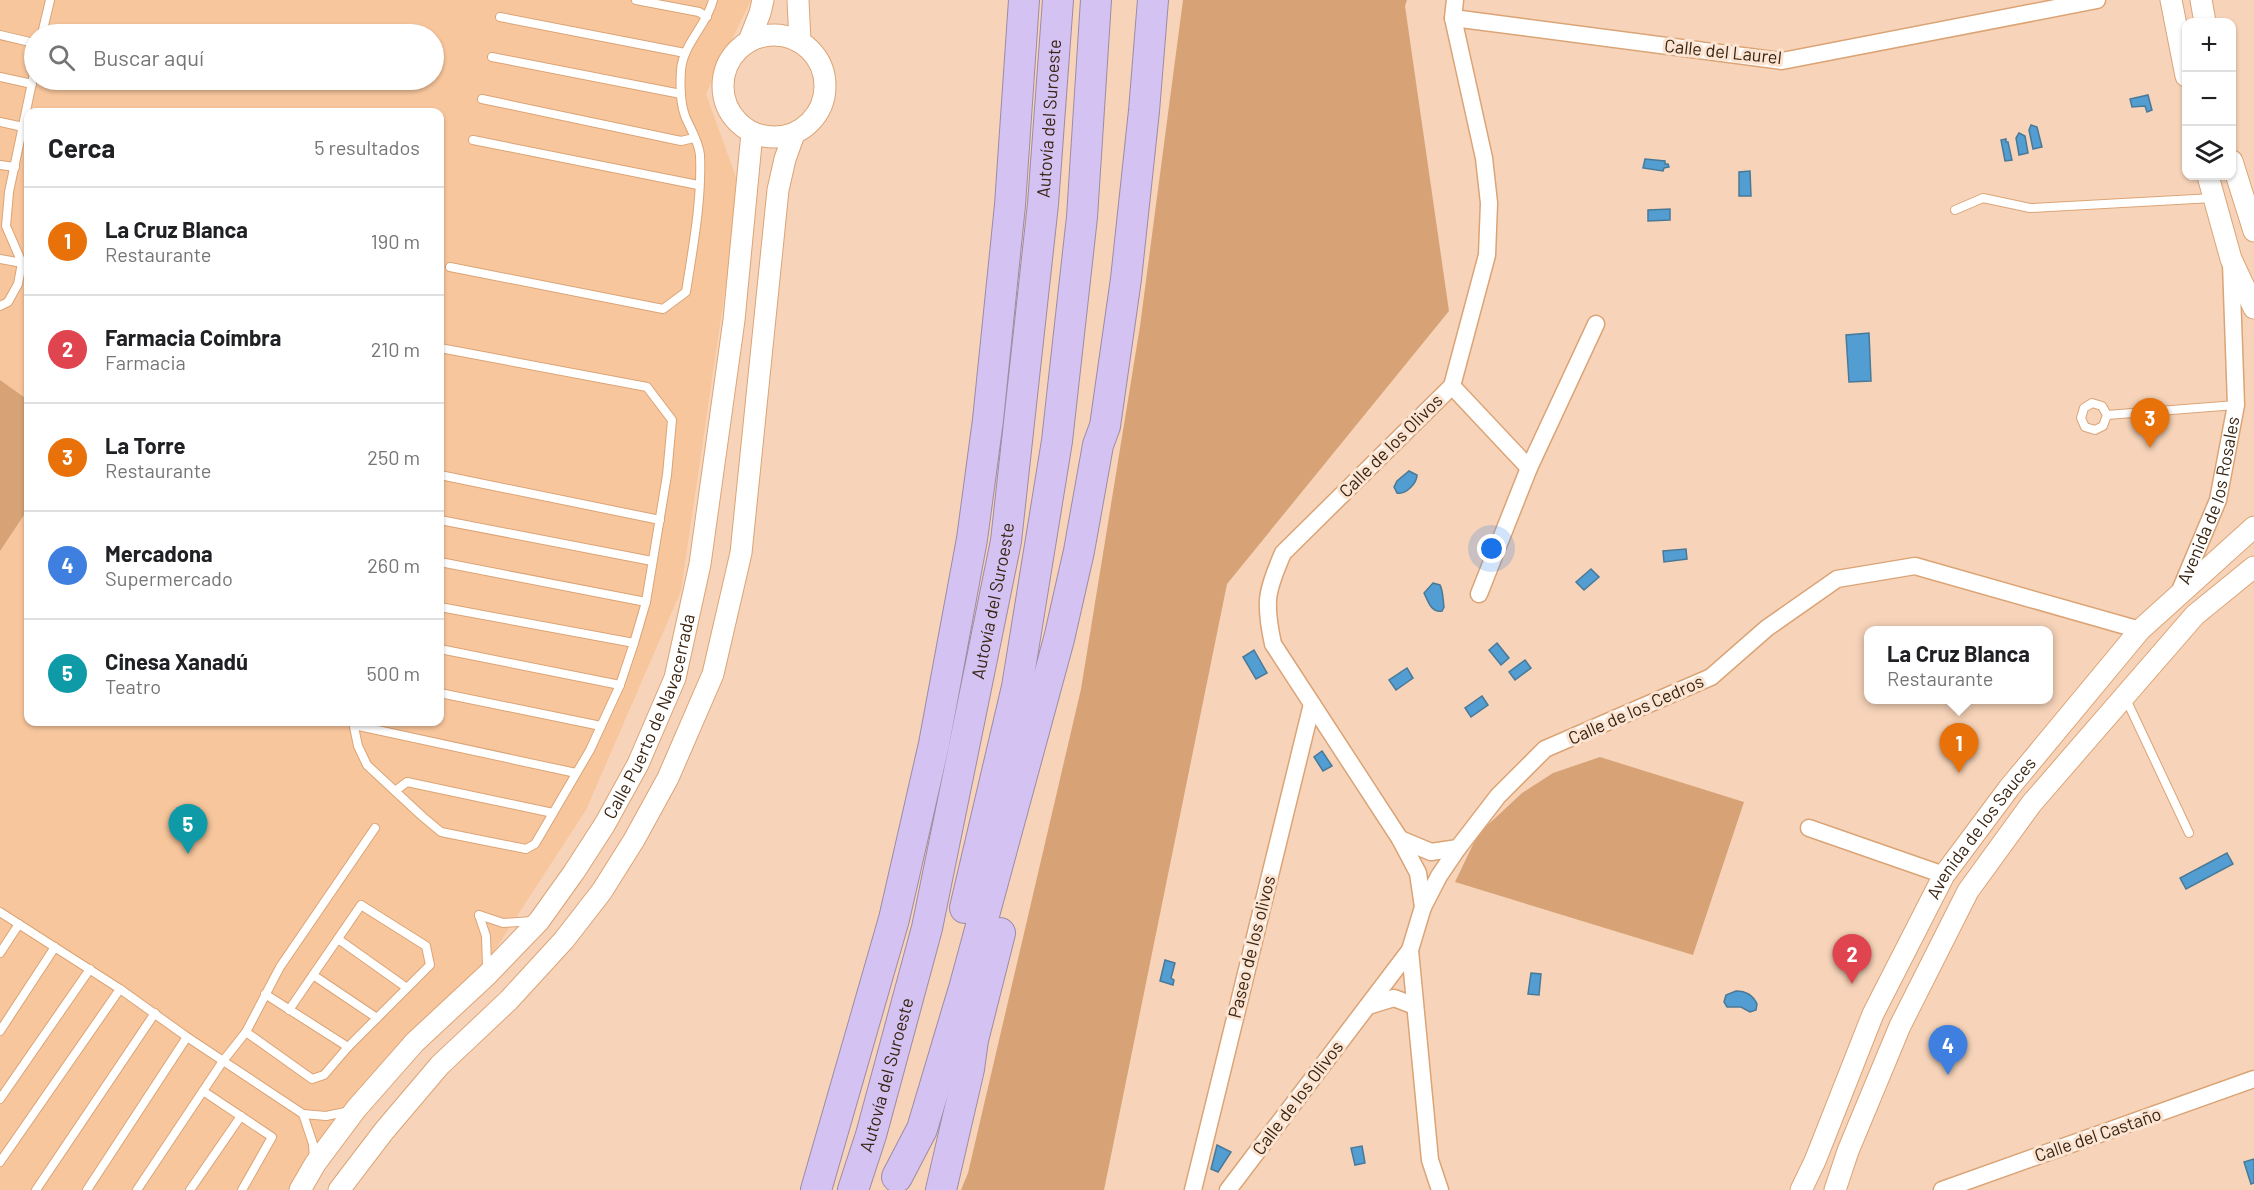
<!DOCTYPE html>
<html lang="es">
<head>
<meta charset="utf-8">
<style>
  body { margin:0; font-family:Barlow,sans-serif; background:#f6f6f6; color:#202124 }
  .controls { position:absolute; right:18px; top:18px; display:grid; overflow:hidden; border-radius:12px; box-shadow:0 2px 4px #0004 }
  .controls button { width:54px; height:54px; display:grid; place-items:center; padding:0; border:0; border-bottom:2px solid #e0e0e0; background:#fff; color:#202124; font:30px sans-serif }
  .you { position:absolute; left:1492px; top:549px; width:21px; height:21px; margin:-15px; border:4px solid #fff; border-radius:50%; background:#1a73e8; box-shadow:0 0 0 9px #1a73e833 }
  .badge { display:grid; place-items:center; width:39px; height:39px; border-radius:50%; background:#1a73e8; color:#fff; font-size:20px; font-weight:700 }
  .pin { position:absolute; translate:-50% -50px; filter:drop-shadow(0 2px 3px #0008) }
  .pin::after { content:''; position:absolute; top:32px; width:21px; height:18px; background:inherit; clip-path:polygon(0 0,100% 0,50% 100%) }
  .popup { position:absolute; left:1864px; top:626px; width:189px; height:78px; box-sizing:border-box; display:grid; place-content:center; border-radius:12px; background:#fff; filter:drop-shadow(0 2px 4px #0005); font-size:20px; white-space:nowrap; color:#757577 }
  .popup b { font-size:22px; color:#202124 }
  .popup::after { content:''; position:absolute; left:50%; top:100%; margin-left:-12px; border:12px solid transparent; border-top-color:#fff }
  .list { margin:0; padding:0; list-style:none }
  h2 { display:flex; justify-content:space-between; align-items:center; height:78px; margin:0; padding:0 24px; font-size:26px }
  h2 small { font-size:20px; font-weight:400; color:#757577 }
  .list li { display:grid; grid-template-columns:39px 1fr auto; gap:18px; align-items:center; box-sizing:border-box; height:108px; padding:0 24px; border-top:2px solid #e0e0e0 }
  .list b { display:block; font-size:22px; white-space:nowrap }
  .list p { margin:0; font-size:20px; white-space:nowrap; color:#757577 }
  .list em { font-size:20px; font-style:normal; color:#757577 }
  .icon { flex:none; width:33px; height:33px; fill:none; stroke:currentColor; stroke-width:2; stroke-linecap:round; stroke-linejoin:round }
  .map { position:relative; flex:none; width:2254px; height:1190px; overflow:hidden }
  .search { position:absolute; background:#fff; box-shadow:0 2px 4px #0004; left:24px; top:24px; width:420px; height:66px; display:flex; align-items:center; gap:15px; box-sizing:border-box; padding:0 21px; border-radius:33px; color:#757577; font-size:22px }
  .panel { position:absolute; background:#fff; box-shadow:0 2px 4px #0004; left:24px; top:108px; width:420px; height:618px; border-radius:12px }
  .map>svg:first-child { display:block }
</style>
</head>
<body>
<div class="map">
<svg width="2254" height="1190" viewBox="0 0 2254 1190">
  <rect width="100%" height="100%" fill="#f7d4b9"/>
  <path fill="#f8c69c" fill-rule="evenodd" d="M0,0h751l-45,94 34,94 -59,403 -95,219 -104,160 -189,220h-293zM34,34h400v46h-400zM28,112h412v610h-412z"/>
  <g fill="#d7a376">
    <path d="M1183,0h224l-2,6 44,305 -222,273 -123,606h-143l7,-17 113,-484 59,-363z"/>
    <path d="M0,380l28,20v109l-28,42z"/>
    <path d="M1600,757l144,45 -51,153 -238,-73 23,-48 44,-41 31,-20z"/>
  </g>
  <g fill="#529dd1" stroke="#4a7997" stroke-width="1.5">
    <path d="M2148,95l4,15 -5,2 -2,-6 -13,1 -2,-8z"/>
    <path d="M2031,125l6,2 5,20 -9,2 -4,-19z"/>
    <path d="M2019,133l6,3 3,17 -9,2 -3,-17z"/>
    <path d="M2006,139v3h2l4,18 -7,1 -4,-21z"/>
    <path d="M1645,159l20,2v3h3l1,3 -5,1 -1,3 -20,-3z"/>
    <path d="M1750,171l1,25h-12v-24z"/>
    <path d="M1670,209v11l-22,1v-11z"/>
    <path d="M1869,333l2,48 -22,1 -3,-47z"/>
    <path d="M1409,471l8,4c0,8 -11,20 -20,18l-3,-6 3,-6z"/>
    <path d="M1686,549l1,10 -23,3 -1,-11z"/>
    <path d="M1591,569l8,8 -15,13 -8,-8z"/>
    <path d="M1433,583l7,2c3,5 3,15 4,22l-2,4c-11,2 -14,-10 -18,-18z"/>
    <path d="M1497,643l12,15 -8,7 -12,-15z"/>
    <path d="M1254,650l13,23 -11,6 -13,-22z"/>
    <path d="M1525,660l6,8 -16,12 -6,-8z"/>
    <path d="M1407,668l6,10 -17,12 -7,-10z"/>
    <path d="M1482,696l6,9 -17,12 -6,-9z"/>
    <path d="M1322,751l10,15 -9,5 -9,-14z"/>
    <path d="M2227,853l6,11 -47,25 -6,-11z"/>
    <path d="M1165,960l10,3 -4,15 3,2 -1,5 -13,-4z"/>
    <path d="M1531,973l10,1 -2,21 -11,-1z"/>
    <path d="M1736,991c10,0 17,4 21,13l-1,6 -6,2 -9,-5h-14l-3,-5 2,-7z"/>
    <path d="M1217,1145l14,7 -13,20 -7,-3z"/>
    <path d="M1362,1146l3,17 -10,2 -4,-17z"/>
    <path d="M2254,1159v24l-3,1 -7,-22z"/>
  </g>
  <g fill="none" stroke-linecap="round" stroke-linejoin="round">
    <g stroke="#dba476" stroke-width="10">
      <g id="service">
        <path d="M636,0l63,12 8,5"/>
        <path d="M500,17l185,36"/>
        <path d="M42,34l8,-34"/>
        <path d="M0,35l34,8"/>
        <path d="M492,57l189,37"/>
        <path d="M0,77l32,7"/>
        <path d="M482,99l199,42 13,-3"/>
        <path d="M0,122l23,5"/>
        <path d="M473,140l225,45"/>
        <path d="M0,165l15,2"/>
        <path d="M1955,210l28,-12 47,10 183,-10"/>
        <path d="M0,259l22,4"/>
        <path d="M450,267l213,42 23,-17c7,-45 16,-92 14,-137 -1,-13 -10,-27 -15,-39 -5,-14 -5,-31 -4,-46 2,-26 26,-45 32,-70"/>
        <path d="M0,306l8,-4 10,-18 4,-21 -16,-37 3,-34 25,-119"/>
        <path d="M2107,415l-4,11 -8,4 -10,-3 -4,-9 3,-10 8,-5 10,3 5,9 129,-10"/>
        <path d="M440,475l220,45"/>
        <path d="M440,520l212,41"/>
        <path d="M440,562l206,40"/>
        <path d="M440,607l194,36"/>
        <path d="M440,649l180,36"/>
        <path d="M440,693l161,33"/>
        <path d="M2125,697l64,136"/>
        <path d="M353,722l5,24 9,19 56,52 18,15 85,17 9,-5 55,-94 30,-65 14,-42 12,-41 21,-127 5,-55 -25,-33 -207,-39"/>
        <path d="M354,725l222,48"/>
        <path d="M395,791l12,-9 146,31"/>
        <path d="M0,912l120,77 67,48 116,77 23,2 24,-5"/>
        <path d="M479,915l24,8 29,-2"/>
        <path d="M479,915l7,21 1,31"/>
        <path d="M338,939l69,49"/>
        <path d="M0,953l19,-29"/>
        <path d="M313,975l64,43"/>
        <path d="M265,994l83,53"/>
        <path d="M0,1031l55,-84"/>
        <path d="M246,1032l66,47 12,-4 24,-28 82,-82 -4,-19 -65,-41 -72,105"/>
        <path d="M203,1091l69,46 -30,53"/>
        <path d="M0,1099l90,-130"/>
        <path d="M303,1114l10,30 1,16"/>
        <path d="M0,1162l120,-173"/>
        <path d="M36,1190l119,-177"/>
        <path d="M87,1190l100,-153"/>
        <path d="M137,1190l86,-129 23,-29 34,-65 95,-139"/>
        <path d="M190,1190l51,-74"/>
      </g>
    </g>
    <g stroke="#dba476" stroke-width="19">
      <g id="minor">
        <path d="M1453,18l329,43 315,-61"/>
        <path d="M1452,386l77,82"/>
        <path id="s1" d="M2179,593l39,-93 18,-95 -5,-142"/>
        <path d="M1479,594l50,-126 67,-144"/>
        <path d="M1809,828l135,47"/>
        <path d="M1400,839l31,13 27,-4 40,-52 47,-47 166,-72 56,-49 70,-49 78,-13 225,64"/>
        <path d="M1423,907l16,-31 19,-28"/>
        <path d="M1368,1006l26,-8 21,8"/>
        <path d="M1193,1190l119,-486"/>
        <path d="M1228,1190l182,-240"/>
        <path d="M1440,1190l-10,-30 -20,-210 13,-43 -5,-34 -18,-34 -127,-195c-9,-42 -7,-52 10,-91l169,-167 35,-131 2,-52 -5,-45 -31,-140 2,-18"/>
        <path d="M1942,1190l312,-111"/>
      </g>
    </g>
    <g stroke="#dba476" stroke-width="23">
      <g id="tertiary">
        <path d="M798,0l2,41"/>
        <path d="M2171,0l15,76"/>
        <path d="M2201,0l4,22"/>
        <circle cx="774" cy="86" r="51"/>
        <path d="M749,41l11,-28 3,-13"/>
        <path d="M2232,161l22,70"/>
        <path d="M2208,176l23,83 23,49"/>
        <path id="s2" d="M300,1190l15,-26 41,-55 59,-67 72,-67 52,-54 35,-49 31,-48 33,-60 37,-86 25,-114 34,-244 18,-187"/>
        <path d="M339,1190l45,-59 56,-66 69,-65 55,-60 38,-49 32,-51 34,-62 45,-104 28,-121 37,-363 7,-31 9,-25"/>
        <path id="s3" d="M1801,1190l14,-29 58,-147 71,-139 65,-87 131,-158 114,-103"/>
        <path d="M1835,1190l13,-39 52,-125 68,-135 64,-88 163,-188 59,-48"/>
      </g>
    </g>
    <g stroke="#9d8ba3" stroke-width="32">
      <g id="motorway">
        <path d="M965,908l52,-221 40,-246 25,-224 14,-217"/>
        <path d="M897,1177l25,-48 43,-144 94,-346 20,-88 19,-106 7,-19 21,-147 18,-168 9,-111"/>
        <path d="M816,1190l78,-271 40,-175 38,-205 16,-119 22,-215 14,-205"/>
        <path id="s4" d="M853,1190l18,-55 56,-207 79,-387 37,-337 15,-204"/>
        <path d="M941,1190l28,-121 4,-29 27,-107"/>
      </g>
    </g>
    <use href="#service" stroke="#fff" stroke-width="8"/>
    <use href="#minor" stroke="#fff" stroke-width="16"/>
    <use href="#tertiary" stroke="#fff" stroke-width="21"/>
    <use href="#motorway" stroke="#d3c2f2" stroke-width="30"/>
  </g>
  <g text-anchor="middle" stroke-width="6" stroke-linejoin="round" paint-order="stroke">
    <g font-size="18" fill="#392411" stroke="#fbe4d2">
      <text transform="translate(1723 52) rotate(6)" y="6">Calle del Laurel</text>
      <text dy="6" stroke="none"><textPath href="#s4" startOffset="1092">Autovía del Suroeste</textPath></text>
      <text transform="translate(1391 446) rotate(-45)" y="6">Calle de los Olivos</text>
      <text dy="6" stroke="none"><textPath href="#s1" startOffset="98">Avenida de los Rosales</textPath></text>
      <text dy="6" stroke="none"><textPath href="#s4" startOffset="606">Autovía del Suroeste</textPath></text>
      <text transform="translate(1636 710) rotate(-24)" y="6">Calle de los Cedros</text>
      <text dy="6" stroke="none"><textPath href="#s2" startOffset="596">Calle Puerto de Navacerrada</textPath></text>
      <text dy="6" stroke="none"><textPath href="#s3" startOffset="406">Avenida de los Sauces</textPath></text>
      <text transform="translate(1252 947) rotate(-76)" y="6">Paseo de los olivos</text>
      <text dy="6" stroke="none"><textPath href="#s4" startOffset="120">Autovía del Suroeste</textPath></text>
      <text transform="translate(1298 1098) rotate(-53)" y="6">Calle de los Olivos</text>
      <text transform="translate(2098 1135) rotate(-19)" y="6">Calle del Castaño</text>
    </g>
  </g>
</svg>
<div class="controls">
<button>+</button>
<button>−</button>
<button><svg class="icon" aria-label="layers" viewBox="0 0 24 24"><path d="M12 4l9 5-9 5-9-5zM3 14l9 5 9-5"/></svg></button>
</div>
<div class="you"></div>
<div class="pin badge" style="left:1959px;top:773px;background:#e8710a">1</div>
<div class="popup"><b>La Cruz Blanca</b>Restaurante</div>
<div class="pin badge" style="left:1852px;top:984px;background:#e0444e">2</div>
<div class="pin badge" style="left:2150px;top:448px;background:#e8710a">3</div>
<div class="pin badge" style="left:1948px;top:1075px;background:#3f7fe0">4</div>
<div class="pin badge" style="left:188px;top:854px;background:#0f9aa8">5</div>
<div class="search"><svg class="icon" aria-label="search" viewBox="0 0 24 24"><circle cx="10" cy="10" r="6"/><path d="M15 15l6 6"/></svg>Buscar aquí</div>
<section class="panel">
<h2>Cerca<small>5 resultados</small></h2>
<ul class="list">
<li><span class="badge" style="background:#e8710a">1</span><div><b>La Cruz Blanca</b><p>Restaurante</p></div><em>190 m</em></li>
<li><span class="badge" style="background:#e0444e">2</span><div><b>Farmacia Coímbra</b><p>Farmacia</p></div><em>210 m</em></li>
<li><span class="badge" style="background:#e8710a">3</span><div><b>La Torre</b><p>Restaurante</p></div><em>250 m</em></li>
<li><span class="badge" style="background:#3f7fe0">4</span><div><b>Mercadona</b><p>Supermercado</p></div><em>260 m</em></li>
<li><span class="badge" style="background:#0f9aa8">5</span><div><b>Cinesa Xanadú</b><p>Teatro</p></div><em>500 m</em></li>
</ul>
</section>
</div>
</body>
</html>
